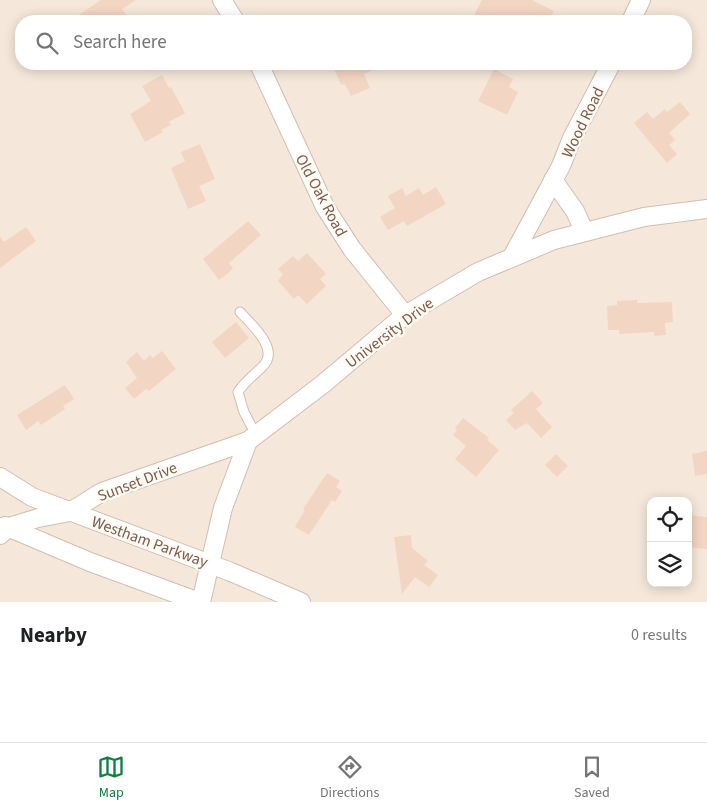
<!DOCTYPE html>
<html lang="en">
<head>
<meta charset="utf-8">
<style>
  body { margin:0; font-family:"Source Sans 3",sans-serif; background:#f2f2f2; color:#202124 }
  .controls { position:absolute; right:15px; bottom:15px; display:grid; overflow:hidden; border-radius:10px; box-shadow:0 2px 12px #0003 }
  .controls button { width:45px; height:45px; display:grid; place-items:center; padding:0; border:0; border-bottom:1px solid #e0e0e0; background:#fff; color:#202124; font:25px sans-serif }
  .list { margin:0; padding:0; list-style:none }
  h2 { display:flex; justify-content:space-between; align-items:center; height:65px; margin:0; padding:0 20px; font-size:21px }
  h2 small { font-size:16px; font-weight:400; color:#757577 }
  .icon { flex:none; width:28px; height:28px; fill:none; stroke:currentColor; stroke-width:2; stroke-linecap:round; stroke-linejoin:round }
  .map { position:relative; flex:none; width:707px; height:602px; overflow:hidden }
  .search { position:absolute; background:#fff; box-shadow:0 2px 12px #0003; left:15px; right:15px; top:15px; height:55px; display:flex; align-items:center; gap:12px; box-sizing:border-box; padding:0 18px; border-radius:20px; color:#757577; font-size:19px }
  .sheet { height:140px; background:#fff }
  nav { display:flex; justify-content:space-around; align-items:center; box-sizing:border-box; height:70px; border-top:1px solid #e0e0e0; background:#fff; font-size:14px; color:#757577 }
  nav a { display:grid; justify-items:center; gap:2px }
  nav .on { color:#0b8043 }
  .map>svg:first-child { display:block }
</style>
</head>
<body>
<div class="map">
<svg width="707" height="602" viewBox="0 0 707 602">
  <rect width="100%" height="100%" fill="#fdf6ec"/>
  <path fill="#f5e8da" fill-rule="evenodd" d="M0,0h707v602h-707zM21,21h665v43h-665zM651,501h37v82h-37z"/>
  <g fill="#f3d5c3">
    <path d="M101,0h35l-14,9 9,12h-61z"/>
    <path d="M482,0h50l22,11 -5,10h-78z"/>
    <path d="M332,64h55l-23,10 6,14 -19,8 -6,-12 -4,1z"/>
    <path d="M494,69l19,10 -4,8 9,5 -11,23 -29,-14z"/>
    <path d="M162,75l7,13 2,-1 14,26 -16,9 2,3 -10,5 2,2 -18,10 -15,-28 21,-13 -9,-15z"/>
    <path d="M680,102l10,12 -21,19 6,7 -6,5 8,9 -10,9 -33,-40 13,-11 6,7 12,-10 2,3z"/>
    <path d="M200,144l15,35 -16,7 7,15 -18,8 -17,-41 14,-7 -4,-9z"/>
    <path d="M436,187l10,17 -39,22 -3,-5 -16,9 -8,-13 15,-9 -7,-12 14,-8 4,8 13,-8 4,7z"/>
    <path d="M248,221l13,14 -32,28 4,6 -14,11 -16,-21z"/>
    <path d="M26,227l10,14 -36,27v-32l4,6z"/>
    <path d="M307,253l19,21 -6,5 6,7 -19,18 -9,-9 -4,4 -16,-18 5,-7 -5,-5 15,-13 5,5z"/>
    <path d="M637,300v3l35,-1 1,20 -8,1 1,12 -12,1v-4l-35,2v-4h-11l-1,-24 10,-1v-4z"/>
    <path d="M236,322l13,16 -24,20 -13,-16z"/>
    <path d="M162,351l14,18 -27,22 -3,-2 -12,10 -9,-11 12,-10 -11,-16 11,-10 7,9 6,-6 3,3z"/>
    <path d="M65,385l9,14 -11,7 2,3 -24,16 -3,-4 -12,9 -9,-15z"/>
    <path d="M532,391l11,12 -7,6 16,18 -11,11 -14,-15 -12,7 -9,-10 8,-7 -3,-3z"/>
    <path d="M463,418l26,20 -2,2 12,10 -23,27 -21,-18 11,-13 -13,-11 4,-5 -2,-2z"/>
    <path d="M707,451v23l-12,2 -3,-22z"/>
    <path d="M556,454l12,12 -11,11 -12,-12z"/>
    <path d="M327,473l13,8 -4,6 6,4 -7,11 -3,-2 -23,35 -14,-8 10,-17 -2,-1z"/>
    <path d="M688,515l19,2v32l-19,-2 2,-19h-2z"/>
    <path d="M411,535l1,13 16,13 -4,4 14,10 -9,12 -14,-10 -13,17 -8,-57z"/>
  </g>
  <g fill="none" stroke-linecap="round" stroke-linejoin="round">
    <g stroke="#d1beb0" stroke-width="11">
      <path id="service" d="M240,312c12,13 41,38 22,55 -9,9 -17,14 -24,25l6,20 12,23"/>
    </g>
    <g stroke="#d1beb0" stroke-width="20">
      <g id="minor">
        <path d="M222,0l13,21"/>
        <path d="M631,21l10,-21"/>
        <path d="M259,64l66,143 27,42 53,66"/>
        <path d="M553,180l22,31 9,20"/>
        <path d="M512,257l49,-91 11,-28 39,-74"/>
        <path d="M0,477l32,20 199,75 70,30"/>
        <path d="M5,526l85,36 109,40"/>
        <path d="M0,535l9,-8 29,-9 32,-6 32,-20 146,-51"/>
        <path d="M201,602l22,-94 25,-67 75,-57 82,-69 73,-43 76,-32 90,-23 63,-8"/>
      </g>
    </g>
    <use href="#service" stroke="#fff" stroke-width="9"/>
    <use href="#minor" stroke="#fff" stroke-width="18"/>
  </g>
  <g text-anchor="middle" stroke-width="5" stroke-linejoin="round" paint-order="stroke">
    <g font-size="16" fill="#7a5c4d" stroke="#fffaf3">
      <text transform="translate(582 122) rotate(-64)" y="6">Wood Road</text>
      <text transform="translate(322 195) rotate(62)" y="6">Old Oak Road</text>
      <text transform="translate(389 332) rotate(-37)" y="6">University Drive</text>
      <text transform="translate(137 481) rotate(-21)" y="6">Sunset Drive</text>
      <text transform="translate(150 541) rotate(20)" y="6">Westham Parkway</text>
    </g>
  </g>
</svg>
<div class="controls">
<button><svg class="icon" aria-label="locate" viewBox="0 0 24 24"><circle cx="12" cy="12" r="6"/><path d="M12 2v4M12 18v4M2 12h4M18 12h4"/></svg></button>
<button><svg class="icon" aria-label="layers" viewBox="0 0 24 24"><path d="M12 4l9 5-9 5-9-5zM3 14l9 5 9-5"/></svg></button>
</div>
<div class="search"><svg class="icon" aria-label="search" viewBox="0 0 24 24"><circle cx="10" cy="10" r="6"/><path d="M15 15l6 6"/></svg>Search here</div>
</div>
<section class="sheet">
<h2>Nearby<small>0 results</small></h2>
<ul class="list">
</ul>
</section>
<nav>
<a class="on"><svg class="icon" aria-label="map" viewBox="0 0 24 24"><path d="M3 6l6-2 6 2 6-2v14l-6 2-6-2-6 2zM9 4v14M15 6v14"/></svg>Map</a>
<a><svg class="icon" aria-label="directions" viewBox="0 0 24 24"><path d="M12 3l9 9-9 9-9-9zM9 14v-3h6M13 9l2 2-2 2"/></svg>Directions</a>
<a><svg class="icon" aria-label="saved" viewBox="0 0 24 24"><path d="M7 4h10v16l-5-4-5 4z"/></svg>Saved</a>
</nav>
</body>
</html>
